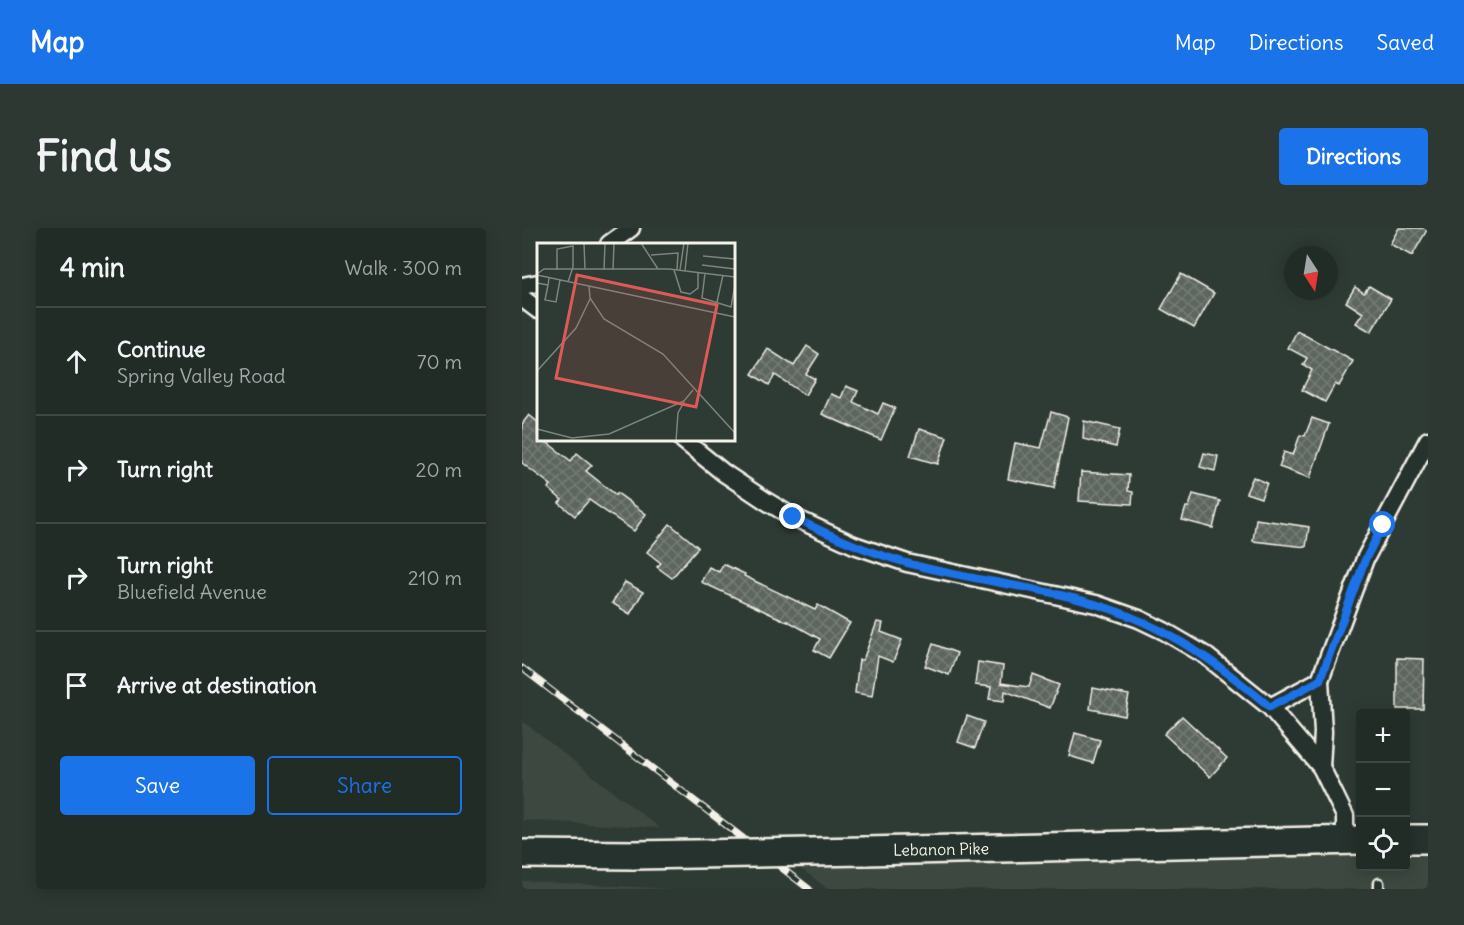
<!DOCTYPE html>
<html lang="en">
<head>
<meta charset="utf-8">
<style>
  body { margin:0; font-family:Delius,sans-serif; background:#2e3833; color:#f1f3f6 }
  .controls { position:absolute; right:18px; bottom:18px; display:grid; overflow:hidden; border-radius:6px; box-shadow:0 3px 15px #0003 }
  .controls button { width:54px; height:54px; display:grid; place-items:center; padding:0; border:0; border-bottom:2px solid #3f4844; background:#222c27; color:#f1f3f6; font:30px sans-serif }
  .compass { position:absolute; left:762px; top:18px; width:54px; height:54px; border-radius:50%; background:#222c27; box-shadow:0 3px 15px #0003; rotate:168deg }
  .stop { position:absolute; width:18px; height:18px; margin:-14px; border:4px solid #1a73e8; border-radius:50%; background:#fff }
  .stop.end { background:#1a73e8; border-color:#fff; box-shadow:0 2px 6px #0008 }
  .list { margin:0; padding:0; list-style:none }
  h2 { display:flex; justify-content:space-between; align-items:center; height:78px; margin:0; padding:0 24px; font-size:26px }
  h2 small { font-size:20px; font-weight:400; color:#a2a7a7 }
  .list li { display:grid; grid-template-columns:39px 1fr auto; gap:18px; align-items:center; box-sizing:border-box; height:108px; padding:0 24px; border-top:2px solid #3f4844 }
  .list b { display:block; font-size:22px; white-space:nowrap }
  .list p { margin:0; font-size:20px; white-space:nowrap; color:#a2a7a7 }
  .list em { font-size:20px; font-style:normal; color:#a2a7a7 }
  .actions { display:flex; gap:12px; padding:18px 24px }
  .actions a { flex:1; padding:14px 0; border:2px solid #1a73e8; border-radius:6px; text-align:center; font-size:21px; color:#1a73e8 }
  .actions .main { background:#1a73e8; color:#fff }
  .icon { flex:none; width:33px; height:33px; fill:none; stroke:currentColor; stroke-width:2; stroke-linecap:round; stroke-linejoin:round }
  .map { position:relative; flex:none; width:906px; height:661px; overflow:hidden; border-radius:6px }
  header { display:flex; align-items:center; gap:36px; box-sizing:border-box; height:84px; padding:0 30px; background:#1a73e8; color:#fff }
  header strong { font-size:28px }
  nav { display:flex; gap:33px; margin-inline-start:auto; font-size:21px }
  .intro { display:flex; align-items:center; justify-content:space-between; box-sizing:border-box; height:144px; padding:0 36px }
  h1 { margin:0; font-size:42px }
  .button { padding:15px 27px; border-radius:6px; background:#1a73e8; color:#fff; font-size:21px; font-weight:700 }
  main { display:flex; gap:36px; padding:0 36px }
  aside { flex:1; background:#222c27; border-radius:6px; box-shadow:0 3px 15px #0003 }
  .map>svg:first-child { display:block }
</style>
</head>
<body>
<header>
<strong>Map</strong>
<nav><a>Map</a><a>Directions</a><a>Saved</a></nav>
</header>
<div class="intro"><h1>Find us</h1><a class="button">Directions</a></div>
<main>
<aside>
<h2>4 min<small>Walk · 300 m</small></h2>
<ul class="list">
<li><svg class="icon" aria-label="ahead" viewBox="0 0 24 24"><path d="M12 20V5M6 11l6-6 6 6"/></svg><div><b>Continue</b><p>Spring Valley Road</p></div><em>70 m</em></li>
<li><svg class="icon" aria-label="right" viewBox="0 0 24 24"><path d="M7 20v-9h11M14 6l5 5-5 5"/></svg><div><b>Turn right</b></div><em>20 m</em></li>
<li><svg class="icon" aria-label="right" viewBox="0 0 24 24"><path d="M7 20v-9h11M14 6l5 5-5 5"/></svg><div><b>Turn right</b><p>Bluefield Avenue</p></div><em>210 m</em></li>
<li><svg class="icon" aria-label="arrive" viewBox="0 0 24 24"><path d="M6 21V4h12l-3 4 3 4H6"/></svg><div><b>Arrive at destination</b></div></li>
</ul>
<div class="actions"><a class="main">Save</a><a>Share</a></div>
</aside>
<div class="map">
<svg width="906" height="661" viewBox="0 0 906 661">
  <defs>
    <pattern id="building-cross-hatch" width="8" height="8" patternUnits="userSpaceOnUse" patternTransform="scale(1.5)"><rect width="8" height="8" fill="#5c655e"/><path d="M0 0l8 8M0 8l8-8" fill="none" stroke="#747c75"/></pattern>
  </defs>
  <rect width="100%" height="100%" fill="#2e3b34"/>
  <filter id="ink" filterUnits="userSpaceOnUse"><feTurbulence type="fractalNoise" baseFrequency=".0167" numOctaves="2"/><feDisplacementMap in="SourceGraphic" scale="12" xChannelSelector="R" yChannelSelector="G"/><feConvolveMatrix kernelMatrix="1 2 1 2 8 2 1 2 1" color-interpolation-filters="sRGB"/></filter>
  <g filter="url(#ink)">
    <g fill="#3c4841">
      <path d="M0,493l116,90 22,17 -138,-8z"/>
      <path d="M884,611h22v50h-600l-48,-36 580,-13v26h46z"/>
      <path d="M0,653l150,8h-150z"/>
    </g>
    <g fill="url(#building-cross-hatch)" stroke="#f4f1e8" stroke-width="1.5">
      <path d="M877,0h29l-16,28 -22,-12z"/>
      <path d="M659,46l33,19 -20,35 -33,-19z"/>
      <path d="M847,58l22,13 -20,33 -15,-9 7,-10 -17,-11 9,-15 9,6z"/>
      <path d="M775,103l56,30 -14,25 -4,-2 -10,18 -23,-12 10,-20 -9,-5 4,-7 -19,-10z"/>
      <path d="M285,118l12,8 -13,20 9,5 -10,16 -30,-20 -6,10 -17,-11 16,-25 26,17z"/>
      <path d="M324,158l12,5 -5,11 25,12 5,-11 12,5 -14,32 -59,-26 9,-20 10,4z"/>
      <path d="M529,184l17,5 -14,71 -46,-9 7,-36 26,5z"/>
      <path d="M7,187l9,7v18h6l27,21 6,-8 15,12 -6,6 30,24 1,-2 29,21 -12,17 -45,-31 -14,16 -16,-13 3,-3 -14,-12 3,-3 -29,-22v-39z"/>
      <path d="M790,190l17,6 -19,54 -31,-11 5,-15 9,3 7,-20 5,1z"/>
      <path d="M562,193l36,8 -4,18 -33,-8z"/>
      <path d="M397,201l28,8 -9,27 -28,-8z"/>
      <path d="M682,225l14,3 -3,15 -15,-4z"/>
      <path d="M559,244l48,3 -1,16 5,1 -1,12 -53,-3z"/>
      <path d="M731,249l14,6 -6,15 -15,-5z"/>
      <path d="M671,266l27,7 -7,27 -31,-8 4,-13h3z"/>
      <path d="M734,291l53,8 -3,20 -53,-6z"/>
      <path d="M148,296l28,23 -26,31 -15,-11 4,-4 -14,-11z"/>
      <path d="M201,336l22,10 -1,2 71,34 3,-5 32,18 -21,35 -15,-8 6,-11 -32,-18v1l-87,-40 8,-15 10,5z"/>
      <path d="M103,354l18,10 -13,22 -18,-11z"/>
      <path d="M355,394l6,1 -2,9 21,8 -9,22 -15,-6 -6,40 -17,-3 4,-33h4z"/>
      <path d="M411,416l24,9 -8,22 -24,-9z"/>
      <path d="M875,430l27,1 -1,50h-26z"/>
      <path d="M456,434l25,4 -2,17 28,4 4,-12 26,10 -9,23 -45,-17 -1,10 -15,-2 2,-12 -16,-2z"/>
      <path d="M571,460l36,7 -4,21 -35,-7z"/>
      <path d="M445,488l17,6 -9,26 -17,-6z"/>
      <path d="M660,488l45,42 -17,19 -46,-43z"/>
      <path d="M553,505l25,7 -7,23 -24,-7z"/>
    </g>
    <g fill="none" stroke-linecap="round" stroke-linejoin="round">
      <g stroke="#f4f1e8" stroke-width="13">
        <path id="service" d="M857,661v-6"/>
      </g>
      <g stroke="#f4f1e8" stroke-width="21">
        <g id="minor">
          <path d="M87,16l22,-16"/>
          <path d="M0,58l16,-3"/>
          <path d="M0,70l16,12"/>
          <path d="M161,212l41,33 42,28 27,16 61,28 53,18 189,41 43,15 25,12 41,24 65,52 51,60 24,49v24"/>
          <path d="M748,479l50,-27"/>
          <path d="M799,539l2,-35 -3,-52 45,-121 63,-119"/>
        </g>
      </g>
      <g stroke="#f4f1e8" stroke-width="32">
        <g id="primary">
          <path d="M884,611h22"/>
          <path d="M343,623l495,-11"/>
          <path d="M0,626l112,1"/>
        </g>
      </g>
      <use href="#service" stroke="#26332d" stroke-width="8"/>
      <use href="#minor" stroke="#26332d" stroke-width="16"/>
      <use href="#primary" stroke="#26332d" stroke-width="27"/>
      <g stroke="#f4f1e8" stroke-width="7">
        <path id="rail" d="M0,440l287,221"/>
      </g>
      <use href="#rail" stroke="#26332d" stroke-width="4.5" stroke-dasharray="14" stroke-linecap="butt"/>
      <g stroke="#f4f1e8" stroke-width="32" stroke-linecap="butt">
        <path id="primary-bridge" d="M112,627l231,-4"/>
      </g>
      <use href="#primary-bridge" stroke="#26332d" stroke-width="27"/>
    </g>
  </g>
  <g fill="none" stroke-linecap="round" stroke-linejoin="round" filter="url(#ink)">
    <path stroke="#1a73e8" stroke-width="8" d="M271,289c36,18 74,35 114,46 71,20 148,24 217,51 55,21 101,55 146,93l50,-27 45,-120 18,-35"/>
  </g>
  <g text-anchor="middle" stroke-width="4.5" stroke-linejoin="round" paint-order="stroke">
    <g font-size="16" fill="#f4f1e8" stroke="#26332d">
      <text transform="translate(419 621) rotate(-1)" y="6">Lebanon Pike</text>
    </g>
  </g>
  <g transform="translate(15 15)">
    <rect width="198" height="198" fill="#2e3b34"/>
    <path fill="none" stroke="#7d847c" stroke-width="1.5" d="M47,0l1,26M104,0l17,26M114,12l27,-2 -1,17M166,13l32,3M165,22l33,4M20,27v-21l16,-3v21l-5,15M67,27l1,-27M76,27l1,-27M137,27l7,22 9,2 8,-6v-16M143,27l4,-27M148,28l3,-28M168,30l-3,25 29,9 4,-22M0,31l7,-5h125l66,8M0,32l198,42M0,40l11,2 1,-7M11,42l-3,15 11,2 4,-22M52,43l1,12 14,21 59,35 72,79M180,59l6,-27M0,128l39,-43 14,-29M0,186l35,9 37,-4 75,-33 9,-11M139,198l2,-28 6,-11"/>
    <path fill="#de5a58" fill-opacity="0.15" stroke="#de5a58" stroke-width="3" d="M40,32l140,30 -21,102 -140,-29z"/>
    <rect width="198" height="198" fill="none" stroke="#f4f1e8" stroke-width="3"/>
  </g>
</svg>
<div class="controls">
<button>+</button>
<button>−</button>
<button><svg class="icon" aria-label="locate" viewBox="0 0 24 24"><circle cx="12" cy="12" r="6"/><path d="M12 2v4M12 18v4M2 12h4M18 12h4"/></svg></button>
</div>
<svg class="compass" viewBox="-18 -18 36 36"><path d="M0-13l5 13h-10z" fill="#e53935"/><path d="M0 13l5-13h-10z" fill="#a2a7a7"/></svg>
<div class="stop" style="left:861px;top:297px"></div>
<div class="stop end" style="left:271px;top:289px"></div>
</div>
</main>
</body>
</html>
